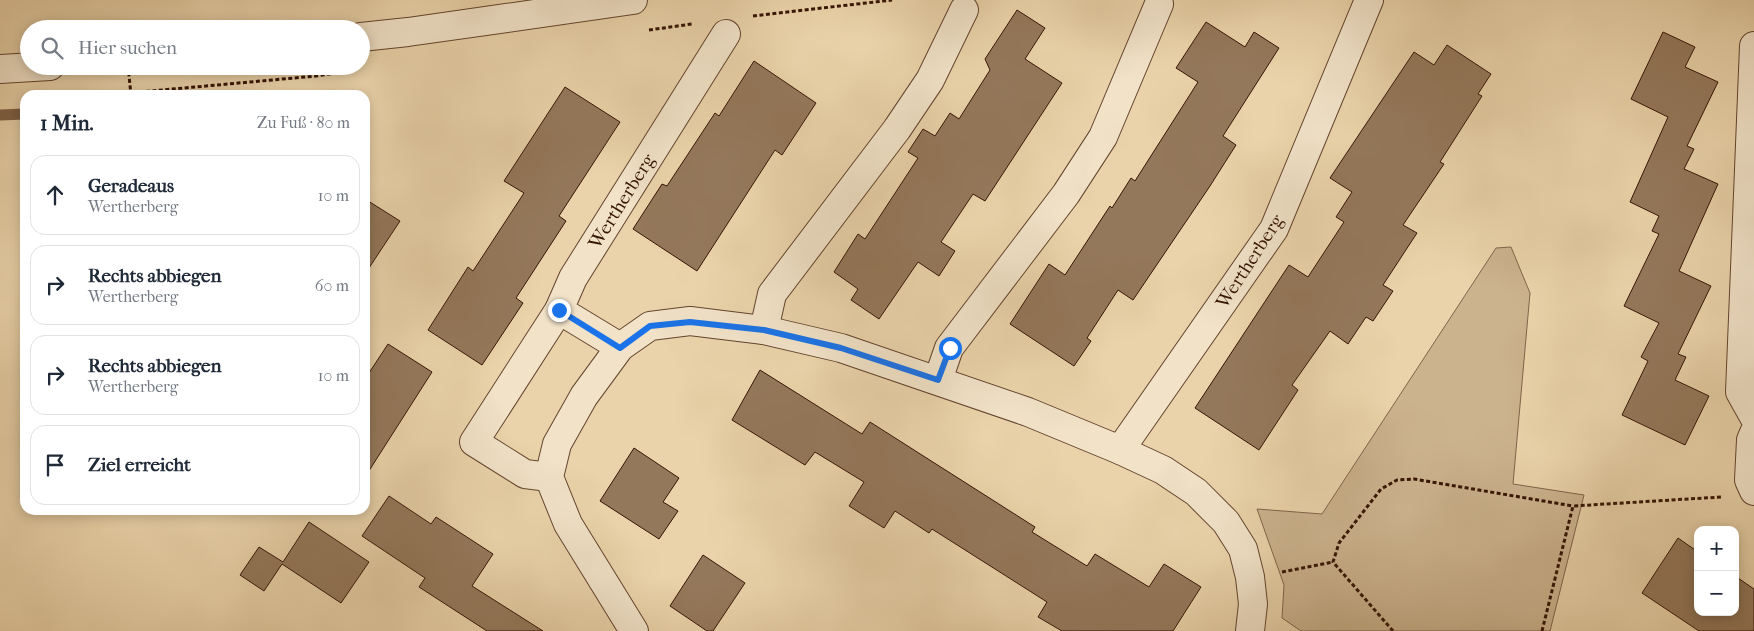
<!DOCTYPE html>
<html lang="de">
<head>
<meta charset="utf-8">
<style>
  body { margin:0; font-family:"IM FELL French Canon",serif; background:#f6f6f7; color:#1f2937 }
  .controls { position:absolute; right:15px; bottom:15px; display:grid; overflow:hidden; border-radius:10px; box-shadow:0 2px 12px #0003 }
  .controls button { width:45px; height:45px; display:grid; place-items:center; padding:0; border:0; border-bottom:1px solid #e0e1e3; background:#fff; color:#1f2937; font:25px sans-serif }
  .stop { position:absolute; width:15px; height:15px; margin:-11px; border:4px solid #1a73e8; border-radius:50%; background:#fff }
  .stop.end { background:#1a73e8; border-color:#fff; box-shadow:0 1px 5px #0008 }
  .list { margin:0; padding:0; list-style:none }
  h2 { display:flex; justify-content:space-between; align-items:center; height:65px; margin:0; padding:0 20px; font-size:21px }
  h2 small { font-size:16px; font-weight:400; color:#747a83 }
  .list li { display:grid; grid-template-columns:32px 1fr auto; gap:15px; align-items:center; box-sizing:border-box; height:80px; margin:0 10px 10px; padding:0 10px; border:1px solid #e0e1e3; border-radius:15px }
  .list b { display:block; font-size:19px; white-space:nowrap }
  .list p { margin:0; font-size:16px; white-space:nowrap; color:#747a83 }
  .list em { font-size:16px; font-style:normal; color:#747a83 }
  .icon { flex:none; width:28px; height:28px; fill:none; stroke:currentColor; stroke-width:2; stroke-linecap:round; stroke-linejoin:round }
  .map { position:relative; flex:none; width:1754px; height:631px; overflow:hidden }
  .search { position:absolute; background:#fff; box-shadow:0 2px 12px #0003; left:20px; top:20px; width:350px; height:55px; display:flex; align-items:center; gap:12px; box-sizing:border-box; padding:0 18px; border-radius:28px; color:#747a83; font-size:19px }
  .panel { position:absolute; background:#fff; box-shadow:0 2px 12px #0003; left:20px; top:90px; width:350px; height:425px; border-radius:15px }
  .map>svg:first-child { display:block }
</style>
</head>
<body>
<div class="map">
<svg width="1754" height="631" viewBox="0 0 1754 631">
  <rect width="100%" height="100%" fill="#ead3aa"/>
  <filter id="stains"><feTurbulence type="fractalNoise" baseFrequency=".004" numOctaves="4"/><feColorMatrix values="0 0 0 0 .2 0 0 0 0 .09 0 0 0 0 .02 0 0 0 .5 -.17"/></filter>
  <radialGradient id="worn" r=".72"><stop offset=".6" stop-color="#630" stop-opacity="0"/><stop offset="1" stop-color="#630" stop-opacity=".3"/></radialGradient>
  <path fill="#cbb38e" stroke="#80644a" d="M1511,247l19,46 -17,191 71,11 -34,136h-249l-19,-13 2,-33 -27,-76 65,5 174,-266z"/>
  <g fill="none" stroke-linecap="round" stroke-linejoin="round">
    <path stroke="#7d6046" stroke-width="11" d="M0,115l25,-1"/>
  </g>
  <g fill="#94785b" stroke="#361505">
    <path d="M1017,10l28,18 -20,31 37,24 -77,118 -12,-7 -32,48 14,9 -16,25 -21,-14 -39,57 -28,-19 7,-11 -24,-17 24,-38 7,5 53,-81 -10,-6 15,-23 12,7 15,-23 9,6 31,-49 -5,-11z"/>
    <path d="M1206,22l39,25 9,-15 25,16 -56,88 13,9 -26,41 -77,114 -15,-10 -31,48 4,3 -17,25 -64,-42 39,-60 16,11 45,-69 2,2 19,-30 4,3 63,-99 -22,-14z"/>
    <path d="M1663,32l32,15 -10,20 33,15 -31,64 7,3 -10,20 34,15 -39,87 32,15 -33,68 8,3 -11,23 34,16 -24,49 -63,-30 26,-54 -7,-4 18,-34 -35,-17 35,-72 -7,-3 7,-15 -29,-14 38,-85 -37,-18z"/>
    <path d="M1447,45l44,29 -13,20 4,2 -42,66 4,2 -41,61 14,8 -34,52 10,6 -20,30 -7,-4 -18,27 -18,-13 -38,54 6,5 -39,60 -64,-42 94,-143 19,12 36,-55 -8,-5 16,-25 -22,-14 84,-126 20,13z"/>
    <path d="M754,61l62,42 -34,52 -7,-5 -78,121 -64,-42 29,-45 5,2 48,-73 4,3z"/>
    <path d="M565,87l55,35 -61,94 7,5 -50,77 7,5 -41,62 -54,-35 40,-63 5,4 51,-78 -20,-12z"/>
    <path d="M365,199l35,22 -35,53z"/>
    <path d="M388,344l44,28 -67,105v-98z"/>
    <path d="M760,370l102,64 8,-12 165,105 -3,5 55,34 8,-12 54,33 15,-23 37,23 -28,44h-111l-24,-14 9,-15 -115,-73 -3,4 -34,-22 -11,17 -35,-22 15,-24 -49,-30 -10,13 -73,-45z"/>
    <path d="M634,448l45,30 -16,24 15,9 -19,28 -59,-38z"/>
    <path d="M389,496l42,28 5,-7 57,37 -21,32 71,45h-56l-68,-44 6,-9 -63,-42z"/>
    <path d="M309,522l60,40 -28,41 -59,-39 -18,27 -24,-16 19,-28 24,15z"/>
    <path d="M1678,538l20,14v60h37v-36l19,13v42h-55l-57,-38z"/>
    <path d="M703,555l42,28 -32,48h-6l-37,-25z"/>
  </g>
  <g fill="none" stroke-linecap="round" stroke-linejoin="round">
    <g stroke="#63442e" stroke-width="30">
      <g id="minor">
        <path d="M361,37l47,-5 225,-32"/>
        <path d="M1754,46l-14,346 14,25"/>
        <path d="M0,69l50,-3"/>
        <path d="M764,330l8,-36 125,-165 33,-49 34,-70"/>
        <path d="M620,347l-61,-37 14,-32 153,-244"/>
        <path d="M938,380l11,-32 117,-154 37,-57 56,-133"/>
        <path d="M1754,433l-3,7 -2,40 5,11"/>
        <path d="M1120,450l154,-221 95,-229"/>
        <path d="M549,477l-24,-3 -51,-32 85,-132"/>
        <path d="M634,631l-66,-107 -19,-47 8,-33 27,-48 36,-49 30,-21 40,-5 74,9 77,18 187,64 92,38 43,20 33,22 30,30 17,27 7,28 3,27 -3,27"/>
      </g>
    </g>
    <g stroke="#361505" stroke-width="3" stroke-dasharray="4 2.5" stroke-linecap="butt">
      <path d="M753,16l139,-16"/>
      <path d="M649,30l43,-6"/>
      <path d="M128,66l3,29"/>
      <path d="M107,95l209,-19 39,-6"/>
      <path d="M1282,572l51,-10"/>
      <path d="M1393,631l-60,-69 6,-19 42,-54 16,-9 17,-1 159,27"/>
      <path d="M1542,631l31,-125 148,-9"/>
    </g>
    <use href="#minor" stroke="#f1e2c8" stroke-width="28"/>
  </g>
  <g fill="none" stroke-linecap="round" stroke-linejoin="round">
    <path stroke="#1a73e8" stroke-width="6" d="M559,310l61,38 30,-22 40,-4 74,8 77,18 97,32 12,-32"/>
  </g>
  <g text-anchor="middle" stroke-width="5" stroke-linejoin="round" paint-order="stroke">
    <g font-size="19" fill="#361505" stroke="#f1e2c8">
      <text transform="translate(621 201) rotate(-58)" y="7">Wertherberg</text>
      <text transform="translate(1249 261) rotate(-57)" y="7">Wertherberg</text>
    </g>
  </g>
  <rect width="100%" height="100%" filter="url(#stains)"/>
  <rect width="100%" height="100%" fill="url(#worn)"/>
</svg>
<div class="controls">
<button>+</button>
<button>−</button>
</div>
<div class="stop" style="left:950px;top:348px"></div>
<div class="stop end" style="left:559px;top:310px"></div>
<div class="search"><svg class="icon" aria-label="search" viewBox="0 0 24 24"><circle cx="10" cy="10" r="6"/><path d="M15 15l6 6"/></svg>Hier suchen</div>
<section class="panel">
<h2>1 Min.<small>Zu Fuß · 80 m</small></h2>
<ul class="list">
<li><svg class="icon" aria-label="ahead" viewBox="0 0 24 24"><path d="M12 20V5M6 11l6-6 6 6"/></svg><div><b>Geradeaus</b><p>Wertherberg</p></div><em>10 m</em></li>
<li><svg class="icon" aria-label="right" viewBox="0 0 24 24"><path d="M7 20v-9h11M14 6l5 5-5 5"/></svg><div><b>Rechts abbiegen</b><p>Wertherberg</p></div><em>60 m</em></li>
<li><svg class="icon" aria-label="right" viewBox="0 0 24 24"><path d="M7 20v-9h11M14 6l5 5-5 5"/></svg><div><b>Rechts abbiegen</b><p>Wertherberg</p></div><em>10 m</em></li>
<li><svg class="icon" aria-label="arrive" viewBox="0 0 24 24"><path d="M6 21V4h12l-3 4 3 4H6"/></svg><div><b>Ziel erreicht</b></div></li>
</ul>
</section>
</div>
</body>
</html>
